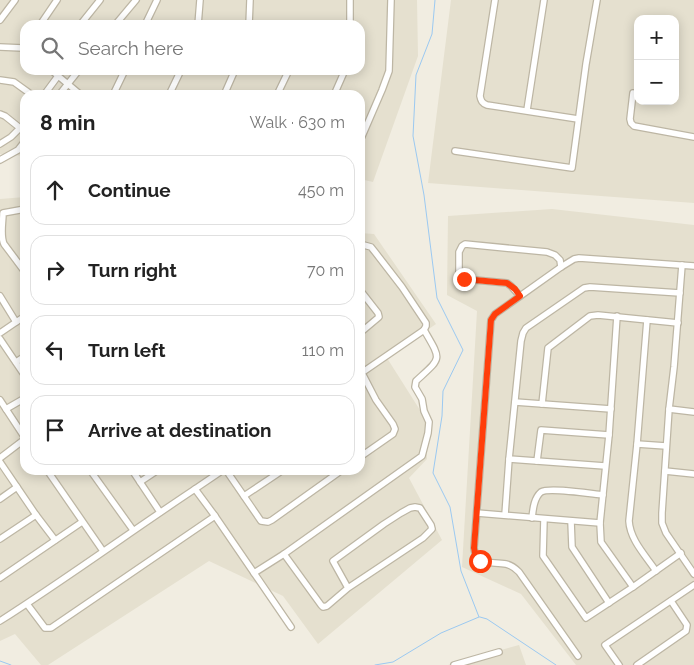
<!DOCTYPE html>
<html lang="en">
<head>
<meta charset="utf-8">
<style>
  body { margin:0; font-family:Raleway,sans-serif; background:#f6f6f6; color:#222 }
  .controls { position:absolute; right:15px; top:15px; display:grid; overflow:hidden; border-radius:10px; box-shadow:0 2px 12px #0003 }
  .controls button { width:45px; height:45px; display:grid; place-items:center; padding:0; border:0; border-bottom:1px solid #e0e0e0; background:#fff; color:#222; font:25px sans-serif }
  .stop { position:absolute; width:15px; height:15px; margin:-11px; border:4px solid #ff3e0b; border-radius:50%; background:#fff }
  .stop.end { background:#ff3e0b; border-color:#fff; box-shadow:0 1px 5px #0008 }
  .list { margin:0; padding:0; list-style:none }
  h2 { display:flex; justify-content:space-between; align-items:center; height:65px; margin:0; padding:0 20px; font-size:21px }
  h2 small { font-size:16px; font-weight:400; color:#767676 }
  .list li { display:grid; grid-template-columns:32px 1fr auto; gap:15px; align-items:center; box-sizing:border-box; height:70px; margin:0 10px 10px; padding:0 10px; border:1px solid #e0e0e0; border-radius:15px }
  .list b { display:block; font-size:19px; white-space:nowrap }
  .list em { font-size:16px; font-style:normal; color:#767676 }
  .icon { flex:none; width:28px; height:28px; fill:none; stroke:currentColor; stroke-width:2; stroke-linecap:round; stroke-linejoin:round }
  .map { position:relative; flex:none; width:694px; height:665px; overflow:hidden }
  .search { position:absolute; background:#fff; box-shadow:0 2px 12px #0003; left:20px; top:20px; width:345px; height:55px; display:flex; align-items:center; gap:12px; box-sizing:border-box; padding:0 18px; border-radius:15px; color:#767676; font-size:19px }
  .panel { position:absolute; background:#fff; box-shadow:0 2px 12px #0003; left:20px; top:90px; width:345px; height:385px; border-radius:15px }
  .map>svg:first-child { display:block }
</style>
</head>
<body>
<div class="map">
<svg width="694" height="665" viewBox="0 0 694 665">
  <rect width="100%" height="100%" fill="#f1ede1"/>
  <g fill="#e5e0cf" fill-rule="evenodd">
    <path d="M0,0h417l1,56 -45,126 -13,-3v-84h-335v61l-25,-2zM25,25h335v45h-335z"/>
    <path d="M451,0h243v203l-266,-20zM638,19h37v82h-37z"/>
    <path d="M25,197v273h335v-237l14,1 62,90 -49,34 38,60 2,41 -18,19 33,62 -124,104 -35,-48 -74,-35 -161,104h-7l-26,-31 -15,7v-442z"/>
    <path d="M552,209l142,16v440h-118l-55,-71 -59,-27 15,-256 -30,-16 1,-79z"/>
    <path d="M519,645l7,20h-78z"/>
  </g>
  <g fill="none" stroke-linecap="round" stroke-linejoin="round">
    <g stroke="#9bc9f1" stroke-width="1">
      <path d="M435,0l-3,34 -16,41 -3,61 11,59 13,103 26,52 -20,41 -1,25 -9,57 17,34 11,64 18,46"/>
      <path d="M480,617l7,2 69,46"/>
      <path d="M0,661l11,4"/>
      <path d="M375,665l18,-3 48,-29 38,-16"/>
    </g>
    <g stroke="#bdb6a4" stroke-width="8">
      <g id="minor">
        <path d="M495,0l-15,96c1,5 2,7 7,9l91,14"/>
        <path d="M0,20l15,-20"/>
        <path d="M40,25l17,-25"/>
        <path d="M80,25l20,-25"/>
        <path d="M115,25l21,-25"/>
        <path d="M145,25l12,-25"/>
        <path d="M198,25l2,-25"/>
        <path d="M249,25l1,-25"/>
        <path d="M350,25v-25"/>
        <path d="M0,47l23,1 2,2"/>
        <path d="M51,70l30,25"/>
        <path d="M0,80l14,2 18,13"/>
        <path d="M633,93l-3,26 1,4 3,3 60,11"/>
        <path d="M44,95l14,-19"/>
        <path d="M59,95l20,-25"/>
        <path d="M113,95l12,-25"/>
        <path d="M169,95l12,-25"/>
        <path d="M224,95l11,-25"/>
        <path d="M277,95l12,-25"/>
        <path d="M334,95l11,-25"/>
        <path d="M527,110l17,-110"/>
        <path d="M0,114l5,2 15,12 -9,9 -11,7"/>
        <path d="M360,141l22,-51 7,-19 2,-71"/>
        <path d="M455,151l117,17 14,-104 11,-64"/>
        <path d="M0,160l18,-10 7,-9"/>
        <path d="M25,209l-22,4c0,10 -3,22 1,31l21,28"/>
        <path d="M360,244l11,3 4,5 27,35 24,36v3l-2,4 -64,44"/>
        <path d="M682,265l-8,102 -5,42 -7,104v10l4,10 28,41"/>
        <path d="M360,290l18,23 1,4 -19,16"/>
        <path d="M0,296l16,26"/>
        <path d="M520,296l-9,-10 -4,-3 -43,-4 -5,-4v-23l3,-6 3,-2 82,8 8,3 5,5 1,7"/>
        <path d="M617,316l-8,119 -9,88 1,19 32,45"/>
        <path d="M647,320l-10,124 -8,77c1,19 17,35 27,50"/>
        <path d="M0,333l25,-17"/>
        <path d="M0,339l25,37"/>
        <path d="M16,362l9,-6"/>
        <path d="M0,400l25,38"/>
        <path d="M515,402l96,7"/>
        <path d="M542,404l6,-56 42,-32 8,-1 80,8"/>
        <path d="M6,409l19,-11"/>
        <path d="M669,409l25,3"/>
        <path d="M637,444l29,2"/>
        <path d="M360,457l33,-23 2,-5 -2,-5 -17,-24 -14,-27"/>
        <path d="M0,458l25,-19"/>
        <path d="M509,459l96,7"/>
        <path d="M537,461l4,-31 68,5"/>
        <path d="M0,462l36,53 19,25"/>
        <path d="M47,470l56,81"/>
        <path d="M90,470l43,60"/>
        <path d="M132,470l28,42"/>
        <path d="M226,470l35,51 7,1 4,-2 70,-50"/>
        <path d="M665,471l29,3"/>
        <path d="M140,482l18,-12"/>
        <path d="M195,489l28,-19"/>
        <path d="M244,496l39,-26"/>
        <path d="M0,499l17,-12"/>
        <path d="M477,513l123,10"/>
        <path d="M505,515l4,-56 12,-118 2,-8 3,-5 58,-40 6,-1 90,6"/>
        <path d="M215,516l76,111"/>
        <path d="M532,518c1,-9 2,-20 9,-26 8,-5 51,2 62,3"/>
        <path d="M544,519l-1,37 43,62 47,-31 48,-34"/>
        <path d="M571,521l1,26 37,56"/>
        <path d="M0,539l36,-24"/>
        <path d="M284,554l37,51 2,2 4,-1 21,-18 -15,-27 51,-37 17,-11 9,-5 5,-1 5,1 11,17 1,4 -9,9 -75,50"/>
        <path d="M254,573l30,-19 138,-98 6,-23 1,-11 -5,-11 -2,-12 -7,-12 1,-6c26,-24 26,-20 8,-51"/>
        <path d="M0,578l82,-56"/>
        <path d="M0,621c66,-42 130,-89 195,-132l20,27 -164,112h-6l-18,-24"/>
        <path d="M578,656l-59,-84c-4,-4 -8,-7 -13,-8 -14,-3 -30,3 -32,-16l17,-228 4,-6 66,-47 13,-8 5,-1 115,8"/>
        <path d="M454,665l45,-13"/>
        <path d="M619,665l-14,-20 89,-60"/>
        <path d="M637,665l49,-34 1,-6 -16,-24"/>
      </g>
    </g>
    <use href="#minor" stroke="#fff" stroke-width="5.5"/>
  </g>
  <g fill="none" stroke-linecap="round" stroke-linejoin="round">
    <path stroke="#ff3e0b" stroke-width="6" d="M464,279l43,4 8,6 5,7 -25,18 -4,6 -17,228 2,10 4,3"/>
  </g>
</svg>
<div class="controls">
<button>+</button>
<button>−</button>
</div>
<div class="stop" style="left:480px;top:561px"></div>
<div class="stop end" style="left:464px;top:279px"></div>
<div class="search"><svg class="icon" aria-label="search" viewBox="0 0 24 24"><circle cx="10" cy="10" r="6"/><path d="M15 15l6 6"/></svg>Search here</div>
<section class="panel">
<h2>8 min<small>Walk · 630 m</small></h2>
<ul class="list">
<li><svg class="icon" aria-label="ahead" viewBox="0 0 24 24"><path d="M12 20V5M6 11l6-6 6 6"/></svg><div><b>Continue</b></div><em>450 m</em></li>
<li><svg class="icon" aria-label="right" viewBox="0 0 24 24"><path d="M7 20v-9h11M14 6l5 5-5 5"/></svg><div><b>Turn right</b></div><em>70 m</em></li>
<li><svg class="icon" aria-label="left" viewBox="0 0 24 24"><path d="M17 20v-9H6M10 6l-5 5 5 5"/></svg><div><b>Turn left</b></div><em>110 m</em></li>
<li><svg class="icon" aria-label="arrive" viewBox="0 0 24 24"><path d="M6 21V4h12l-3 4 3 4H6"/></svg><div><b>Arrive at destination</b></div></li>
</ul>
</section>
</div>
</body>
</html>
